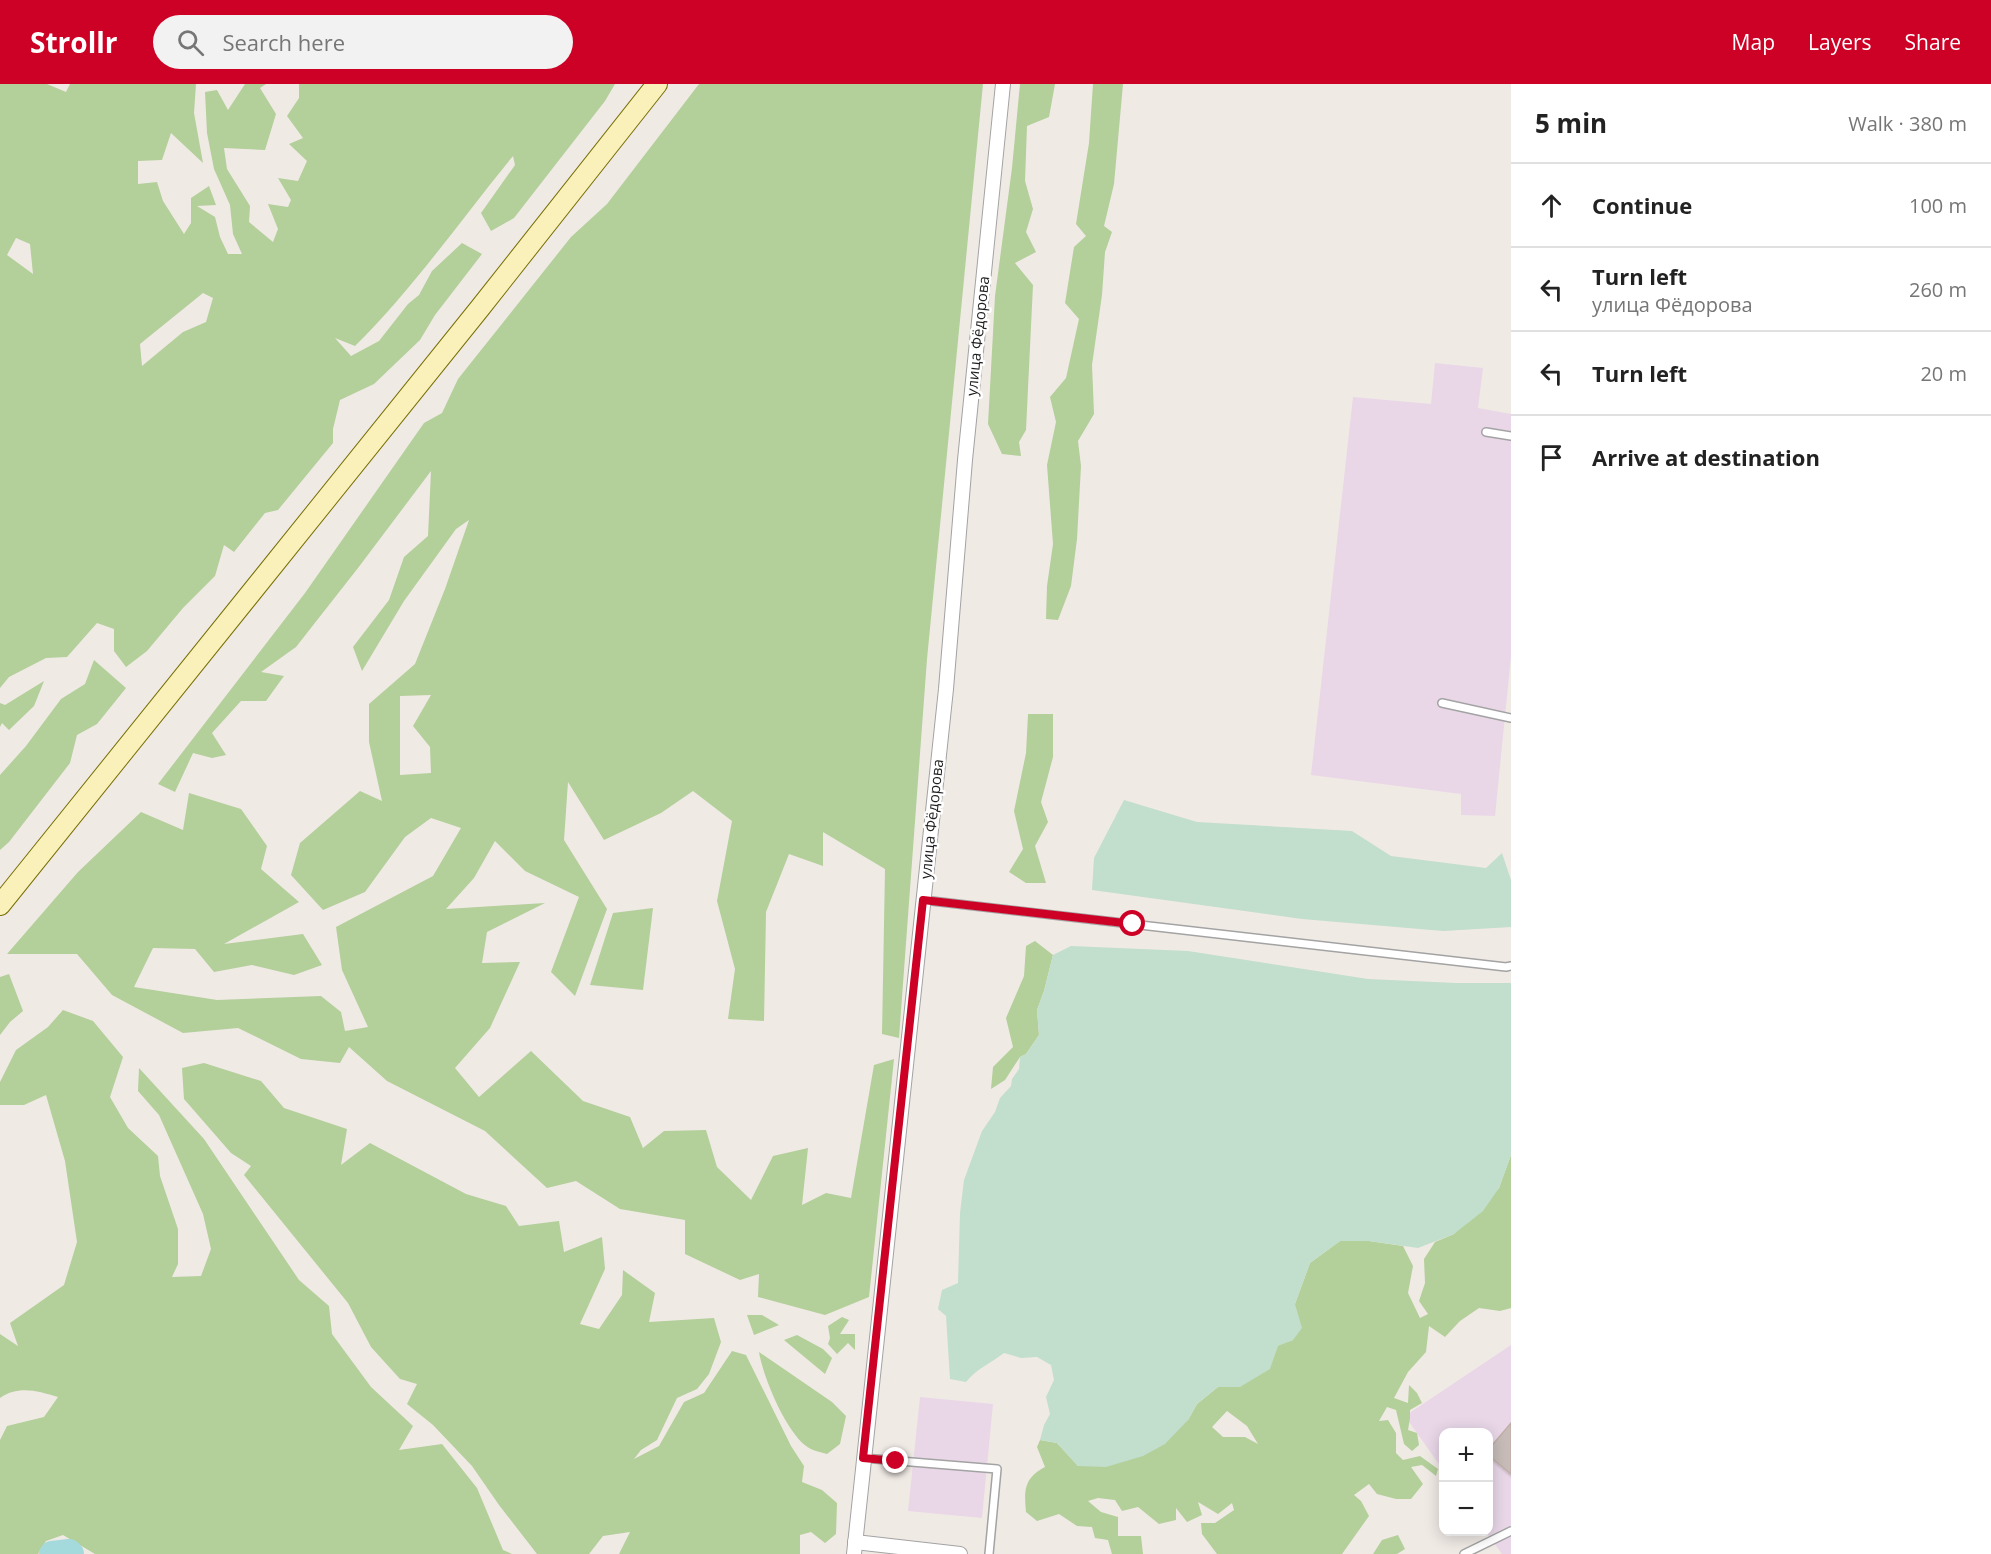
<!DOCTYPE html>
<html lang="en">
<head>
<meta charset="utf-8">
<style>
  body { margin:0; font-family:"Open Sans",sans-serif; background:#f2f2f2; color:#222 }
  .controls { position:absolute; right:18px; bottom:18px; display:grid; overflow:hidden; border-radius:12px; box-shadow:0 3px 15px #0003 }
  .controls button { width:54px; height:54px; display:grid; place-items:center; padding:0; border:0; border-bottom:2px solid #e0e0e0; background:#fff; color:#222; font:30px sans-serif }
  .stop { position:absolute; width:18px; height:18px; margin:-14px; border:4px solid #cd0025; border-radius:50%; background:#fff }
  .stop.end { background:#cd0025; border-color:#fff; box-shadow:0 2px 6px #0008 }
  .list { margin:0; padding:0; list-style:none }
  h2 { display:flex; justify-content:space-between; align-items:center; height:78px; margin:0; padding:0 24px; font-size:26px }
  h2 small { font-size:20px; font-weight:400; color:#767676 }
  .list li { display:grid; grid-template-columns:39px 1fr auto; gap:18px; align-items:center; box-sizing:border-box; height:84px; padding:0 24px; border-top:2px solid #e0e0e0 }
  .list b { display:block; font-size:22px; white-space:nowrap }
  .list p { margin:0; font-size:20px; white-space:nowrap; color:#767676 }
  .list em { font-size:20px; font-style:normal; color:#767676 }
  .icon { flex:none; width:33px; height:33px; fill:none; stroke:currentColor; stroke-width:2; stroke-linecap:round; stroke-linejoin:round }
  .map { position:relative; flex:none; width:1511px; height:1470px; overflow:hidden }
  header { display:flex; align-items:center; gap:36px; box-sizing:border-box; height:84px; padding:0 30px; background:#cd0025; color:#fff }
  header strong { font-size:28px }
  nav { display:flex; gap:33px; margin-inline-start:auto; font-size:21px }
  .search { width:420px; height:54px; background:#f2f2f2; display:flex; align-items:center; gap:15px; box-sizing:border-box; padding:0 21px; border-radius:33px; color:#767676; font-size:22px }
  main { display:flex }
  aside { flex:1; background:#fff }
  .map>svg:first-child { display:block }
</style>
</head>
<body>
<header>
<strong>Strollr</strong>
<div class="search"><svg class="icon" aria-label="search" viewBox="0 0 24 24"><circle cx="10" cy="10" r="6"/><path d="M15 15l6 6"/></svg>Search here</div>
<nav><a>Map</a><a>Layers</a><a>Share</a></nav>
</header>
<main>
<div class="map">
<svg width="1511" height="1470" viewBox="0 0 1511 1470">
  <defs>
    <filter id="shadow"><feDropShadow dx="4.5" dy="4.5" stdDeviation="1.5" flood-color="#0004"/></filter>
  </defs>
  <rect width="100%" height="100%" fill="#f0eae5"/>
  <g fill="#e9d7e8">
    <path d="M1435,279l48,5 -5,40 33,6v242l-16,160 -34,-1v-21l-150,-19 42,-378 78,7z"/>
    <path d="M1511,1261v209h-9l-16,-22h2v-100h-44l-1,38 -38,-54z"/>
    <path d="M920,1313l73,7 -11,114 -74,-7z"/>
  </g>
  <g fill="#b3cf9a" fill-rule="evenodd">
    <path d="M0,0h47l19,8 4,-8h126l-2,29 9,50 -32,-30 -9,27 -24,1v23l19,-2 6,19 21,33 7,-11v-25l18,-12 7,19 -19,1 18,11 5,20 8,17h14l-9,-20 -3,-29 -16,-36 -7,-36 -2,-41 12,-2 11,20 17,-26h21l-6,4 16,26 -11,36 -41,-2 3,21 23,37 -1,16 24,20 5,-13 -10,-25 20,3 3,-7 -13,-22 20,3 9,-20 -18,-17 14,-6 -16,-22 12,-18v-14h316l-10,17 -91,117 -23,13 -10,-18 34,-48 -2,-9c-52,63 -99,132 -158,190l-20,-8 16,18 28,-15 29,-37 11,-9 13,-24 30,-28 20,11 -47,61 -15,25 -46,44 -34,16 -7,29v14l-55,67 -13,3 -31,39 -10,-7 -9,31 -32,32 -36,43 -21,16 -12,-16v-22l-17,-6 -30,34 -21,1 -37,19 -9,11zM16,154l14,6 3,30 -26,-19zM203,209l10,5 -7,24 -23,10 -41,34 -2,-22z"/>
    <path d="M699,0h284l-56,575 -28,379 -17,-4 3,-165 -62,-37v34l-34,-12 -23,58 -2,109 -36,-2 7,-50 -18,-68 15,-80 -39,-30 -32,22 -57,27 -36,-58 -4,58 43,69 -32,87 -24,-24 28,-75 -54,-26 -30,-30 -21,37 -28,31 99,-6 -58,29 -5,31 38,-1 -30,66 -35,40 24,29 52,-46 52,50 47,16 13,31 21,-17 42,-1 11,37 34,33 22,-44 35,-8 -6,57 24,-12 25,5 23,-133 20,-6 -25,238 -44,18 -67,-18 1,-23 -19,6 -55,-26v-34l-65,-11 -44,-28 -29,7 -62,-57 -98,-50 -38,-34 -9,16 -39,-4 -63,-31 -55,5 -71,-38 -35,-41h-70l71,-82 63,-60 42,18 6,-37 52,16 26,37 -6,23 38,33 -75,42 79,-10 19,31 -28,10 -42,-10 -38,7 -19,-23 -42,-1 -19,39 83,13 104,-4 20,16 4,19 23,-4 -26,-57 -6,-43 97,-51 28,-48 -30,-10 -26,19 -40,55 -42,18 -32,-35 9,-32 60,-52 22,10 -13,-59v-38l46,-40 30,-75 24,-69 -13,9 -52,72 -42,70 -9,-24 36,-47 15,-43 24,-21 3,-65 -73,97 -62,79 -35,25 23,4 -18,25h-25l-29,32 14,22 -14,3 -19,-5 -18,39 -17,-8 147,-191 119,-170 18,-10 16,-34 113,-142 36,-33zM431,611l-18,31 17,21 1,26 -31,2v-79z"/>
    <path d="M1020,0h35l-6,33 -22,9 -2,55 8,28 -7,23 10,20 -21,11 18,22 -7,145 -7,12 2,14 -19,-2 -14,-30 7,-128 17,-128z"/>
    <path d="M1093,0h30l-9,100 -10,42 8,6 -7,20 -3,43 -10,70 2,49 -16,27 3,25 -4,73 -6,47 -13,34 -12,-1 1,-33 6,-42 -6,-79 9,-43 -6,-25 16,-19 13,-59 -14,-16 9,-56 12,-11 -10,-12 13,-81z"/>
    <path d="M94,576l32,28 -29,36 -20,11 -7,28 -61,79 -9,8v-75l26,-29 35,-47 24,-15z"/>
    <path d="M44,597l-10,25 -25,24 -7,-7 -2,4v-24l5,2z"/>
    <path d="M1028,630h25v43l-12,45 7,20 -13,24 11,37h-20l-17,-11 14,-23 -9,-38 12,-58z"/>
    <path d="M653,824l-10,82 -53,-5 23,-72z"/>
    <path d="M1035,857l18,14 -9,36 -7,19 2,25 -13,19 -6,3 -15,23 -14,9 2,-22 20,-20 -7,-29 18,-42 2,-30z"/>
    <path d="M9,890l14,37 -13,11 -10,13v-58z"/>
    <path d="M63,926l30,11 30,36 -13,40 18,31 30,28 2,20 18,53v35l-6,13 29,-1 10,-27 -8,-35 -44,-99 -21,-24 1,-23 65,71 95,141 30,26 3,28 39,53 42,39 -14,24 43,-6 35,44 26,62 9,4h-417l-32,-19 -17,6 -8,13h-38v-114l7,-14 37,-9 14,-20c-20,-6 -40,-12 -58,1v-64l18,12 -8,-23 54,-38 13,-43 -12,-81 -19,-66 -22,10h-24v-23l16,-32 32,-23z"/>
    <path d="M204,979l57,18 23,27 63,21 -6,36 29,-22 96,51 40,12 13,20 40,-5 5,31 38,-15 3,32 -25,55 19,5 23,-34 1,-25 32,23 -6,29 65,-4 7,24 -12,32 -12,15 -20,9 -20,42 -16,10 -7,9 25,-13 25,-44 20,-9 28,-42 14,4 45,91 13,20 -2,16 20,8 15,13 -1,31 -11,9 -14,-11 -11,3v19h-181l11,-22 -27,4 -14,18h-52l-38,-49 -27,-39 -39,-41 -26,-21 10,-20 -17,-5 -29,-32 -23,-44 -104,-128 7,-9 -20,-13 -47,-54 -2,-31z"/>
    <path d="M1511,1071v153l-11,3 -21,-3 -19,13 -15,16 -16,-11 -3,26 -18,20 -14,26 14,5 1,-18 8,8 5,10 -12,7v8l-2,12 9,3 2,12 -7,6 -8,-7 -8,-34 -9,-3 -8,14 9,-1 8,13v20l7,7 17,-4 18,13 -2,7 -14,-11 -11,2 12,17 -12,15h-15l-19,-5 -8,-10 -15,11 7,6 8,15 -27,38h-125l-15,-20 -1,-11h14l19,-13 -2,-7 -14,11 -20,-12 4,13 -15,7 -11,-14v12l-17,4 -21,-17 -16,4 -7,-11 -17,-2 -10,3 13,11 17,5v19h23l2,18h-31l-4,-14 -13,-2 -3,-11 -15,-1 -18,-12 -22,7 -11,-9c-2,-22 -2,-34 19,-45l-8,-20 3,-7 17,3 21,23 110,-46 9,-16 21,-17h22l38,-42 15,-5 2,-36 15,-41 30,-22h29l34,5 10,20 -5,27 12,25 8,-4 -9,-13 6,-18 -1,-24 11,-17 19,-8 45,-46zM1227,1327l20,15 11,18 -13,-7h-22l-11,-10z"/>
    <path d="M747,1231h15l17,10 -25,10z"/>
    <path d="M842,1233l7,3 -9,14h15v16l-7,-7 -11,11 -9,-10 2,-6 -2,-12z"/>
    <path d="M797,1251l26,14 9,9 -7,16 -41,-34z"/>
    <path d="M759,1268l73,50 14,14 -6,28 -13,10c-6,-2 -13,-3 -18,-6 -22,-13 -46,-71 -50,-96z"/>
    <path d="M1398,1451l7,14 -8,5h-24l9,-14z"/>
  </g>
  <g fill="#c2decc">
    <path d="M1124,716l73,22 155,9 39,25 95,12 16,-15 9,27v47l-68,4 -141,-12 -210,-29 2,-32z"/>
    <path d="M1071,862l117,5 180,28 88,4h55v172l-12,33 -16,23 -29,23 -36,14 -49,-7h-29l-30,22 -15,41 7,24 -9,12 -15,6 -8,23 -30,18h-22l-21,17 -9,16 -23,24 -22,12 -37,11 -28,-1 -21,-23 -17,-3 4,-15 6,-11 -4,-17 8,-17 -3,-15 -14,-8 -16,1 -17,-5c-13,10 -28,16 -38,29l-16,-3 -4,-63 -8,-7 4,-19 16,-7 2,-70 4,-33 18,-49 13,-19 5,-14 11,-12 1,-7 7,-10 1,-12 6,-3 13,-19 -2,-25 7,-19 9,-36z"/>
  </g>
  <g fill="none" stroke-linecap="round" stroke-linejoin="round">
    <path stroke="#a5dadd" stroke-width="26" d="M52,1470l17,-2 2,2"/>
  </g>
  <path fill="#c7bcb8" stroke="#c1aea7" stroke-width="1.5" filter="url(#shadow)" d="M1511,1339v51l-23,-19v-5z"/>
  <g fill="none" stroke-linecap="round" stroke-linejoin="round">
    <g stroke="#a3a3a3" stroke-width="10">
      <g id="service">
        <path d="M1486,348l25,4"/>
        <path d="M1442,619l69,15"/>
        <path d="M923,816l583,67 5,-1"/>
        <path d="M863,1374l134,11 -8,85"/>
        <path d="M1464,1470l47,-23"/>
      </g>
    </g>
    <g stroke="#a3a3a3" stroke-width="16">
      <g id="minor">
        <path d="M855,1458l105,12"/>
        <path d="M854,1470l92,-865 19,-229 38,-376"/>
      </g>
    </g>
    <g stroke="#776f05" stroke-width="22">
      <path id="secondary" d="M0,821l480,-597 177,-224"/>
    </g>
    <use href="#service" stroke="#fff" stroke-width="7"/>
    <use href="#minor" stroke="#fff" stroke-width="14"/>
    <use href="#secondary" stroke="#f9f1b9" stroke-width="20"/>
  </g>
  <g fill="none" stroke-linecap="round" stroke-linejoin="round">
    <path stroke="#cd0025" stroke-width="8" d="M896,1377l-33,-3 60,-558 210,24"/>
  </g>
  <g text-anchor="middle" stroke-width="5" stroke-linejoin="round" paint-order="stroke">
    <g font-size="15" fill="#1f1f1f" stroke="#fff">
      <text transform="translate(978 252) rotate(-84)" y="5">улица Фёдорова</text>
      <text transform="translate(932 735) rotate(-84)" y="5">улица Фёдорова</text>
    </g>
  </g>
</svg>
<div class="controls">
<button>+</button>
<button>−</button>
</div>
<div class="stop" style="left:1133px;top:840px"></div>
<div class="stop end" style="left:896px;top:1377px"></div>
</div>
<aside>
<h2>5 min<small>Walk · 380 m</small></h2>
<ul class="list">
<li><svg class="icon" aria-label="ahead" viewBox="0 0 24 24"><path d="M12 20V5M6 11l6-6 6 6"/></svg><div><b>Continue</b></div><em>100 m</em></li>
<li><svg class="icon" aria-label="left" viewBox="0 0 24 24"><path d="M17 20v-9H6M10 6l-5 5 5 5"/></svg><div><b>Turn left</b><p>улица Фёдорова</p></div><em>260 m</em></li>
<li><svg class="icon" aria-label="left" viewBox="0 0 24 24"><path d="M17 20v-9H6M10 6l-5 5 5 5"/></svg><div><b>Turn left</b></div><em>20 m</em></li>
<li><svg class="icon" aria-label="arrive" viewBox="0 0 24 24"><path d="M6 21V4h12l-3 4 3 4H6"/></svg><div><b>Arrive at destination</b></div></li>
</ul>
</aside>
</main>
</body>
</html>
